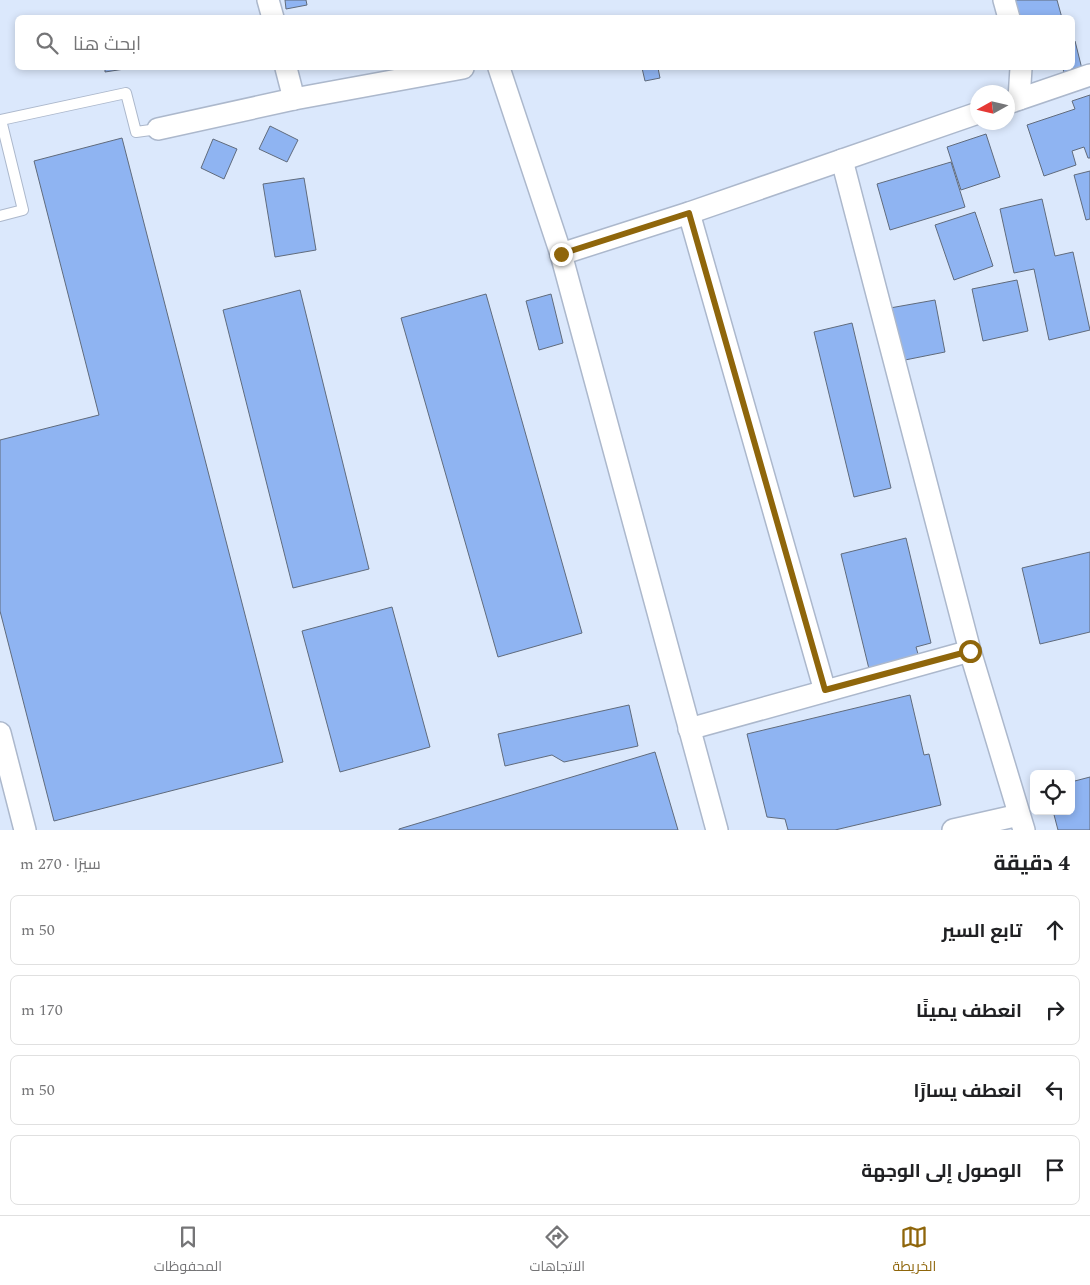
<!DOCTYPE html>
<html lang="ar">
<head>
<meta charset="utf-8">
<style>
  body { margin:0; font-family:Spectral,Cairo,serif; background:#f2f2f2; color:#202124; direction:rtl }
  .controls { position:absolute; right:15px; bottom:15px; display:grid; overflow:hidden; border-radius:8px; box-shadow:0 2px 8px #0003 }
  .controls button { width:45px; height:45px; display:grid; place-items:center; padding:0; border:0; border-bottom:1px solid #e0e0e0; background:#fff; color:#202124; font:25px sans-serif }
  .compass { position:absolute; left:970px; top:85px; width:45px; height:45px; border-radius:50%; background:#fff; box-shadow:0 2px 8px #0003; rotate:262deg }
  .stop { position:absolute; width:15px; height:15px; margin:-11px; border:4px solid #8f660b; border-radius:50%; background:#fff }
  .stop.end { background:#8f660b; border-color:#fff; box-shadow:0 1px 5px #0008 }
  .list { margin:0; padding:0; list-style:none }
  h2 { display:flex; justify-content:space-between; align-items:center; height:65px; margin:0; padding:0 20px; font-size:21px }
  h2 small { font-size:16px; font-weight:400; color:#757577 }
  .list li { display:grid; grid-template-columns:32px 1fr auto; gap:15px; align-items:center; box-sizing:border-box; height:70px; margin:0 10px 10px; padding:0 10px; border:1px solid #e0e0e0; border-radius:8px }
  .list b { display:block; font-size:19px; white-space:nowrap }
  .list em { font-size:16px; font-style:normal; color:#757577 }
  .icon { flex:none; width:28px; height:28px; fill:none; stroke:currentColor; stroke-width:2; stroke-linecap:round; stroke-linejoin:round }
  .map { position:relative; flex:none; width:1090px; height:830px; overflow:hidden; direction:ltr }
  .search { position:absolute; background:#fff; box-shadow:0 2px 8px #0003; left:15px; right:15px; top:15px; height:55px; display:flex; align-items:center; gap:12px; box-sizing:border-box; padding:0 18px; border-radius:8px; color:#757577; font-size:19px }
  .sheet { height:385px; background:#fff }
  nav { display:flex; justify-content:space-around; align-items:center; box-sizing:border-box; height:70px; border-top:1px solid #e0e0e0; background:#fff; font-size:14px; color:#757577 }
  nav a { display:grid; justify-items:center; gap:2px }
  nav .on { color:#8f660b }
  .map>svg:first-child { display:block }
</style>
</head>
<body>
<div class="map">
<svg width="1090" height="830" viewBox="0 0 1090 830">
  <rect width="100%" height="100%" fill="#dbe8fc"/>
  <g fill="#8fb4f2" stroke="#606b7c">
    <path d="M285,0h21l1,5 -21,4z"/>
    <path d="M1010,0h47l5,18h-48z"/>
    <path d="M1075,41l7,28 -18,5 -1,-6h9v-26z"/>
    <path d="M105,68h26l-26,4z"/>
    <path d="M642,68h16l2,10 -15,3z"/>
    <path d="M1090,95v63h-2l-4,-11 -12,4 4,14 -32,11 -17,-51 48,-16 -3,-8z"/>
    <path d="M270,126l28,14 -11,22 -28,-13z"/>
    <path d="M986,134l14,43 -39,13 -14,-43z"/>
    <path d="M122,138l161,624 -229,59 -54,-210v-171l99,-25 -65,-254z"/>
    <path d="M213,139l24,10 -13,30 -23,-11z"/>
    <path d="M951,162l14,45 -75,23 -13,-46z"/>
    <path d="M1090,171v48l-4,1 -12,-45z"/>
    <path d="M304,178l12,72 -41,7 -12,-73z"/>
    <path d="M1042,199l13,57 18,-4 17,78 -41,10 -15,-71 -20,4 -14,-64z"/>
    <path d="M975,212l18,54 -39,14 -19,-55z"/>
    <path d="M1017,280l11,51 -45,10 -11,-52z"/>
    <path d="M300,290l69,279 -76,19 -70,-278z"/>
    <path d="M486,294l96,339 -84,24 -97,-339z"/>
    <path d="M551,294l12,49 -24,7 -13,-49z"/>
    <path d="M935,300l10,52 -45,9 -10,-53z"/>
    <path d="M852,323l39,165 -37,9 -40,-165z"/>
    <path d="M906,538l25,105 -15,4 4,14 -50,12 -29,-119z"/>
    <path d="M1090,552v80l-50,12 -18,-76z"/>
    <path d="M392,607l38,140 -90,25 -38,-141z"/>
    <path d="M910,695l14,60 5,-1 12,51 -106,25h-47l-3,-11 -18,-2 -20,-83z"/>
    <path d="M629,705l9,41 -74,16 -12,-7 -47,11 -7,-32z"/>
    <path d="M655,752l23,78h-279v-1z"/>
    <path d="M1090,777v53h-32l-5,-19h18v-29z"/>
  </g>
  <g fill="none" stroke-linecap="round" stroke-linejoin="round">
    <g stroke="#acb8cc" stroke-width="12">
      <path id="service" d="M0,216l23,-6 -22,-90 125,-27 10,39 22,-3"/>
    </g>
    <g stroke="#acb8cc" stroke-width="24">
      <g id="minor">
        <path d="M268,0l5,18"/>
        <path d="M1004,0l5,18"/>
        <path d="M286,68l8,31"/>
        <path d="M499,68l62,186 156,576"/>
        <path d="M1019,99l2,-31"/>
        <path d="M1008,103l82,-28"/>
        <path d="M158,129l136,-30 169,-31"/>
        <path d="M842,160l128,491 54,179"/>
        <path d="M689,213l136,478"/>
        <path d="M561,254l128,-41 289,-100"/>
        <path d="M689,729l281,-78"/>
        <path d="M0,733l25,97"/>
        <path d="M953,830l66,-15"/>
      </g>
    </g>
    <use href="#service" stroke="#fff" stroke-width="10"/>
    <use href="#minor" stroke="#fff" stroke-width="21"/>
  </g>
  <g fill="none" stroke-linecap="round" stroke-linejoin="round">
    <path stroke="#8f660b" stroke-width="6" d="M561,254l128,-41 136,477 145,-39"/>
  </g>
</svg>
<div class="controls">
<button><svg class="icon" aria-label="locate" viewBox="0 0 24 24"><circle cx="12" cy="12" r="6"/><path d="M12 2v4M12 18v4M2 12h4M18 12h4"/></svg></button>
</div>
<svg class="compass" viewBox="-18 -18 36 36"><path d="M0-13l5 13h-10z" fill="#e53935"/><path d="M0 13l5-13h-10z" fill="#757577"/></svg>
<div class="stop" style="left:970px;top:651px"></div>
<div class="stop end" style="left:561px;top:254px"></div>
<div class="search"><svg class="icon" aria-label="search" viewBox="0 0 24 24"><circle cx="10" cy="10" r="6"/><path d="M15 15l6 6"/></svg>ابحث هنا</div>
</div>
<section class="sheet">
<h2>4 دقيقة<small>سيرًا · 270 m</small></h2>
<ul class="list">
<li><svg class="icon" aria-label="ahead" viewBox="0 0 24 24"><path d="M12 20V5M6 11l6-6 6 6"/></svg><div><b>تابع السير</b></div><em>50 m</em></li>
<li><svg class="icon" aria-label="right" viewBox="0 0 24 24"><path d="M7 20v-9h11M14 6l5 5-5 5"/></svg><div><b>انعطف يمينًا</b></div><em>170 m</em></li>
<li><svg class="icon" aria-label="left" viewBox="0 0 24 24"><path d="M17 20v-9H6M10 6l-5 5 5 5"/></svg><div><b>انعطف يسارًا</b></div><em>50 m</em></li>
<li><svg class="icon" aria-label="arrive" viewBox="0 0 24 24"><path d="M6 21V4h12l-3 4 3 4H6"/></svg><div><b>الوصول إلى الوجهة</b></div></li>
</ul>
</section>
<nav>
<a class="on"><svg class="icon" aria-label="map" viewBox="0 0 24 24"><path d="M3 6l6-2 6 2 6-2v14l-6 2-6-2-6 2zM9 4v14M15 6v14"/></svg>الخريطة</a>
<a><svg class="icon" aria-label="directions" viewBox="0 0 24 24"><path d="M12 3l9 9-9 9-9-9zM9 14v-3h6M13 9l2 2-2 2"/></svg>الاتجاهات</a>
<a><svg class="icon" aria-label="saved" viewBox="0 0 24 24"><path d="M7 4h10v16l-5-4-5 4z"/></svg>المحفوظات</a>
</nav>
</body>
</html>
